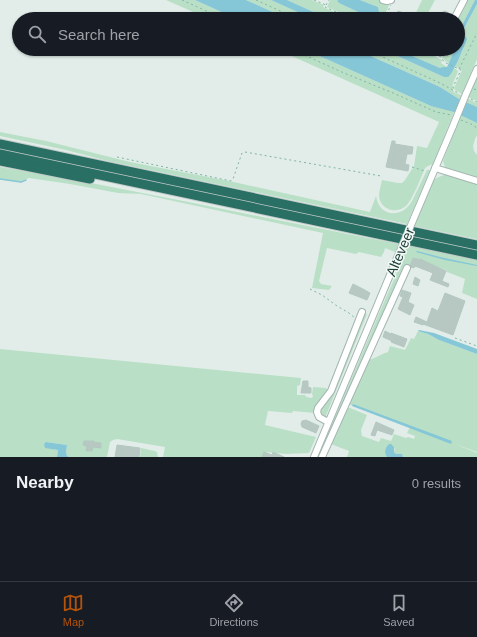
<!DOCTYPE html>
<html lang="en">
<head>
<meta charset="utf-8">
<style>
  body { margin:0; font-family:Helvetica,sans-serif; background:#242831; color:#f1f3f6 }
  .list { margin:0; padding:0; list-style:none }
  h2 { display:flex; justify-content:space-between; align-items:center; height:52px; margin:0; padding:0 16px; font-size:17px }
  h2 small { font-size:13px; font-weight:400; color:#9ea1a6 }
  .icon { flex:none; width:22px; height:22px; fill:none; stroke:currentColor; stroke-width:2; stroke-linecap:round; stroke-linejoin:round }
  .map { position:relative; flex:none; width:477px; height:457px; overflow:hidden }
  .search { position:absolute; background:#171b24; box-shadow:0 1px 3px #0004; left:12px; right:12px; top:12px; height:44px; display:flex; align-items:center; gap:10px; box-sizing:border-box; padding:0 14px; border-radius:22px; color:#9ea1a6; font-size:15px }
  .sheet { height:124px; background:#171b24 }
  nav { display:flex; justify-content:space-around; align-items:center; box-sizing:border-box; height:56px; border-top:1px solid #363941; background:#171b24; font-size:11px; color:#9ea1a6 }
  nav a { display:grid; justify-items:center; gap:2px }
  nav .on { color:#b45309 }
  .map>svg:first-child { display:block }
</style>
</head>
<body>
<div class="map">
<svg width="477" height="457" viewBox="0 0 477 457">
  <rect width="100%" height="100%" fill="#e2ede9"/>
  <g fill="#b9e0c6">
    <path d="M166,0h29l42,19h-28z"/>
    <path d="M246,0h25l42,19h-25z"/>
    <path d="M287,0h25l12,5 -1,2 27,12h-21z"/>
    <path d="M330,0h8l-1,1 2,2 34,16 5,-12 -18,-7h19l10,5 -6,14h-29l-27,-12z"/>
    <path d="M422,0h13l-7,13 -4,-1 -3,7h-8z"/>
    <path d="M466,0h9l-17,33v-14h-2z"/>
    <path d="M477,4v55l-15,35 -7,-4 -1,-2 8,-18 -7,-4c5,-11 14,-22 7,-34z"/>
    <path d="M276,49h28l127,57h14l9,6 -21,52 -5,2 -3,2c-4,10 -12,30 -18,37 -10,10 -27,5 -28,-9 0,-5 2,-11 3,-16l16,3h4l3,-3 9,-14 3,-20 10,2 12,-26z"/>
    <path d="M355,49h27l62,28c6,-1 7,-4 10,-9l4,3c-2,7 -8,14 -4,21l23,11v4l-18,-8 -19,-12z"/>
    <path d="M396,49h25l19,10 2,1 -1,3 6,4 -7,1z"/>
    <path d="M438,49h4l5,2 1,-2h7l-6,14 -4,-2 -3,-4 -6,-4z"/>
    <path d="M477,77v24l-9,-4z"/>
    <path d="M461,115l16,8v12l-2,4 -2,7 1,5 3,4v24l-27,-9 -5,-3 -2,-6z"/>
    <path d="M0,132l46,9 84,21 99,19 141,31 6,-16c3,21 26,23 36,5l14,-29 1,-2h3l-23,54 -299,-63 -42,-11 -66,-14z"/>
    <path d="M33,154l444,94v3l-431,-91 -14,-4z"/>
    <path d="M0,167c134,22 266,52 399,77l-4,8 -10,-4 -1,4 -3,5 -22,-5 -3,2 -29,-6 -8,33 2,3 11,2 -3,4 -17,-2 11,-55 -182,-39 -23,-1 -48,-9 -41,-6 -11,4 -18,-3z"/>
    <path d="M444,175h5l28,9v55l-63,-13c4,-11 14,-40 21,-47 3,-2 6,-3 9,-4z"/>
    <path d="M406,245l71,15v39l-15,-6 3,-14 -18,-7 -1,-2 -28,-11 -1,2 -5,-2 -91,198h-3l63,-148 15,-34 7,-22z"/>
    <path d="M363,313l4,1 -42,104 -3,-1 -3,-8 4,-6z"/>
    <path d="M418,331l10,3 11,6 38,14v98l-22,-8 22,9v4h-74l-2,-3h-5l-2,-2 1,-4 -9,7 1,2h-40l2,-6 -18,-7 15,-36h4l17,7 -6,15 1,6 17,6 2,-4 10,3 3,-7 12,4 2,-1 6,2 1,-3 -8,-3 3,-6 -62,-23 21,-44c7,-2 12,-6 19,-8l2,-6 15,4 6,-12 3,1z"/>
    <path d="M0,349l301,29 -1,7 -3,1v9h8l1,2 6,1 1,-2 -1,-2 1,-7 13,1 3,4 -14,21 -22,-2 -1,2 -24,-2 -3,14 51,12 -7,16 -23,1 -21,-2 -3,5h-99l2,-10 -48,-8 -4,1 -3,2 -3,15h-38l-2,-1 -1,-4 1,-7 -21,-3 6,7 6,1 -1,7h-57z"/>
    <path d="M141,448l14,3 2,1 1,5h-18z"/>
  </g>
  <g fill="#85c6d7">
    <path d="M195,0h51l42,19h-51z"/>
    <path d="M271,0h16l42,19h-16z"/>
    <path d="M338,0h22l18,7 1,5 -3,6 -3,1 -34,-16 -2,-2z"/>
    <path d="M475,0h2v4l-15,28 5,7c-2,6 -14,35 -19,38 -1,0 -3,0 -4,0l-62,-28h14l44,19 3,-1h4l8,-18h3v-7l1,-3 -1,-1v-5z"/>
    <path d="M304,49h51l85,38 19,12 18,8v16l-23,-11 -23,-6z"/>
    <path d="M417,251l23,6 37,8v1l-32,-6 -29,-8z"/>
    <path d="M419,330l15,3 43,16v5l-38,-14 -11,-6 -10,-3z"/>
    <path d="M353,404l99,37 -1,3 -99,-38z"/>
    <path d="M46,442l21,3 -1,7 1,4 2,1h-12l1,-7 -13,-2 -1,-4z"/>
    <path d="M389,444h2l3,3v5l2,2h6l1,3h-16c-3,-5 -2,-9 2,-13z"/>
  </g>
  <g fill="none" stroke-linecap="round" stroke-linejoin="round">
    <path stroke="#85c6d7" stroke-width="1.5" d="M0,179l21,3 5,-2"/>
  </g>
  <g fill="#b7c8c2" stroke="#b3c8c0">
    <path d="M398,11l6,2 -2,6h-7z"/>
    <path d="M444,11l5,2 -3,6h-6z"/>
    <path d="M392,141h3v3l18,3 -1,7h-5l-2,10 4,1 -1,6 -22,-4z"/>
    <path d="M413,258l7,2v-1l26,12 -4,10 7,3 -1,3 -18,-7 3,-7 -18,-7 -1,2 -3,-1 -1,-2z"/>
    <path d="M415,277l5,3 -2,6 -5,-2z"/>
    <path d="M353,284l10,5 7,4 -3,7 -18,-7z"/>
    <path d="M402,290l9,3 -3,9 6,3 -4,10 -12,-6 5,-12 -3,-1z"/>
    <path d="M445,293l20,8 -12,34 -30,-11v1l-9,-3 2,-5 11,5 5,-14 6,3z"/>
    <path d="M385,331l6,3v-1l16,6 -3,8 -13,-5 1,-1 -9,-4z"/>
    <path d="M303,381h5v6l3,1v5h-10z"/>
    <path d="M306,420l13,6 -3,7 -14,-6 -1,-3 1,-3z"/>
    <path d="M376,422l18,8 -2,5 -15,-5 -2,6 -4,-1z"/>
    <path d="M84,441h10l-1,1 8,1v5l-8,-1 -1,4h-6l1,-5 -4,-1z"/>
    <path d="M117,445l23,3 -1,9h-24z"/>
    <path d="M264,452l8,3 1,-3 11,5h-22z"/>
  </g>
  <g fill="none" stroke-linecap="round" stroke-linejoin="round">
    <g stroke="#a4b6b1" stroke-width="8">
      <g id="minor">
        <path d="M383,0l4,1 4,-1"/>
        <path d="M454,19l10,-19"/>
        <path d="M466,94l11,-25"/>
        <path d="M435,168l42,13"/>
        <path d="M414,218l39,-92"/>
        <path d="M328,422l-9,-5 -2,-5 1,-4 13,-17 31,-79"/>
        <path d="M314,457l86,-206"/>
        <path d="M322,457l85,-189"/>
      </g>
    </g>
    <g stroke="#c1cac8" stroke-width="11">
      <g id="highway">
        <path d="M0,144l477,101"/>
        <path d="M0,154l477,101"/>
        <path d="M0,161l90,18"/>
      </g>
    </g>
    <g stroke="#7fb4a6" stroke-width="1" stroke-dasharray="2 3" stroke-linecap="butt">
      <path d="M182,0l42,19"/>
      <path d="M256,0l42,19"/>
      <path d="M314,0l12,5 -1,2 27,12"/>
      <path d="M326,5l3,-5"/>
      <path d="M384,19l7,-14"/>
      <path d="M291,49l53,24 49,20 43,19 15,3"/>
      <path d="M365,49l75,34 20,11"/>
      <path d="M424,49l10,5"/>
      <path d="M437,49l-2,5 6,3 3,5 17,8 -8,17 1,3"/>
      <path d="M459,69l18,-36"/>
      <path d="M474,89l3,1"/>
      <path d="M471,99l6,3"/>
      <path d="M461,120l10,4 6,4"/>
      <path d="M117,157l114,24 2,-2 9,-26 3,-1 136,24"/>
      <path d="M412,167l13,4"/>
      <path d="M310,289l12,6 15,11 12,7 6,5"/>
      <path d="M455,338l22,8"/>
    </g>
    <use href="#minor" stroke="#fff" stroke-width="6"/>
    <use href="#highway" stroke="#296f64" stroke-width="9"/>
    <g stroke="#a4b6b1" stroke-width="8" stroke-linecap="butt">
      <g id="minor-bridge">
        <path d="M453,126l13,-32"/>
        <path d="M400,251l14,-33"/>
      </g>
    </g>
    <use href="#minor-bridge" stroke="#fff" stroke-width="6"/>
  </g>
  <g text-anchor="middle" stroke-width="3" stroke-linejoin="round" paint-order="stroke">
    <g font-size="14" fill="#204039" stroke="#f3f9f6">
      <text transform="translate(400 252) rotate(-67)" y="5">Alteveer</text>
    </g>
  </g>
</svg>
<div class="search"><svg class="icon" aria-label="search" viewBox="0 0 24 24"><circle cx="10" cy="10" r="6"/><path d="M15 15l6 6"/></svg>Search here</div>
</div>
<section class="sheet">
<h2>Nearby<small>0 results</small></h2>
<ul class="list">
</ul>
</section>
<nav>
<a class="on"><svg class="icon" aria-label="map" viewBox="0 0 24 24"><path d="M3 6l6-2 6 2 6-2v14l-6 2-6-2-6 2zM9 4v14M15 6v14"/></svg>Map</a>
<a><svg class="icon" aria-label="directions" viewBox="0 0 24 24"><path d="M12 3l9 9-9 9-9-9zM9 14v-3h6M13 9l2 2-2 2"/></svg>Directions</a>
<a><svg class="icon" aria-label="saved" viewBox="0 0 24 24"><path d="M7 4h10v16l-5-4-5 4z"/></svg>Saved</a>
</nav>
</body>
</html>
